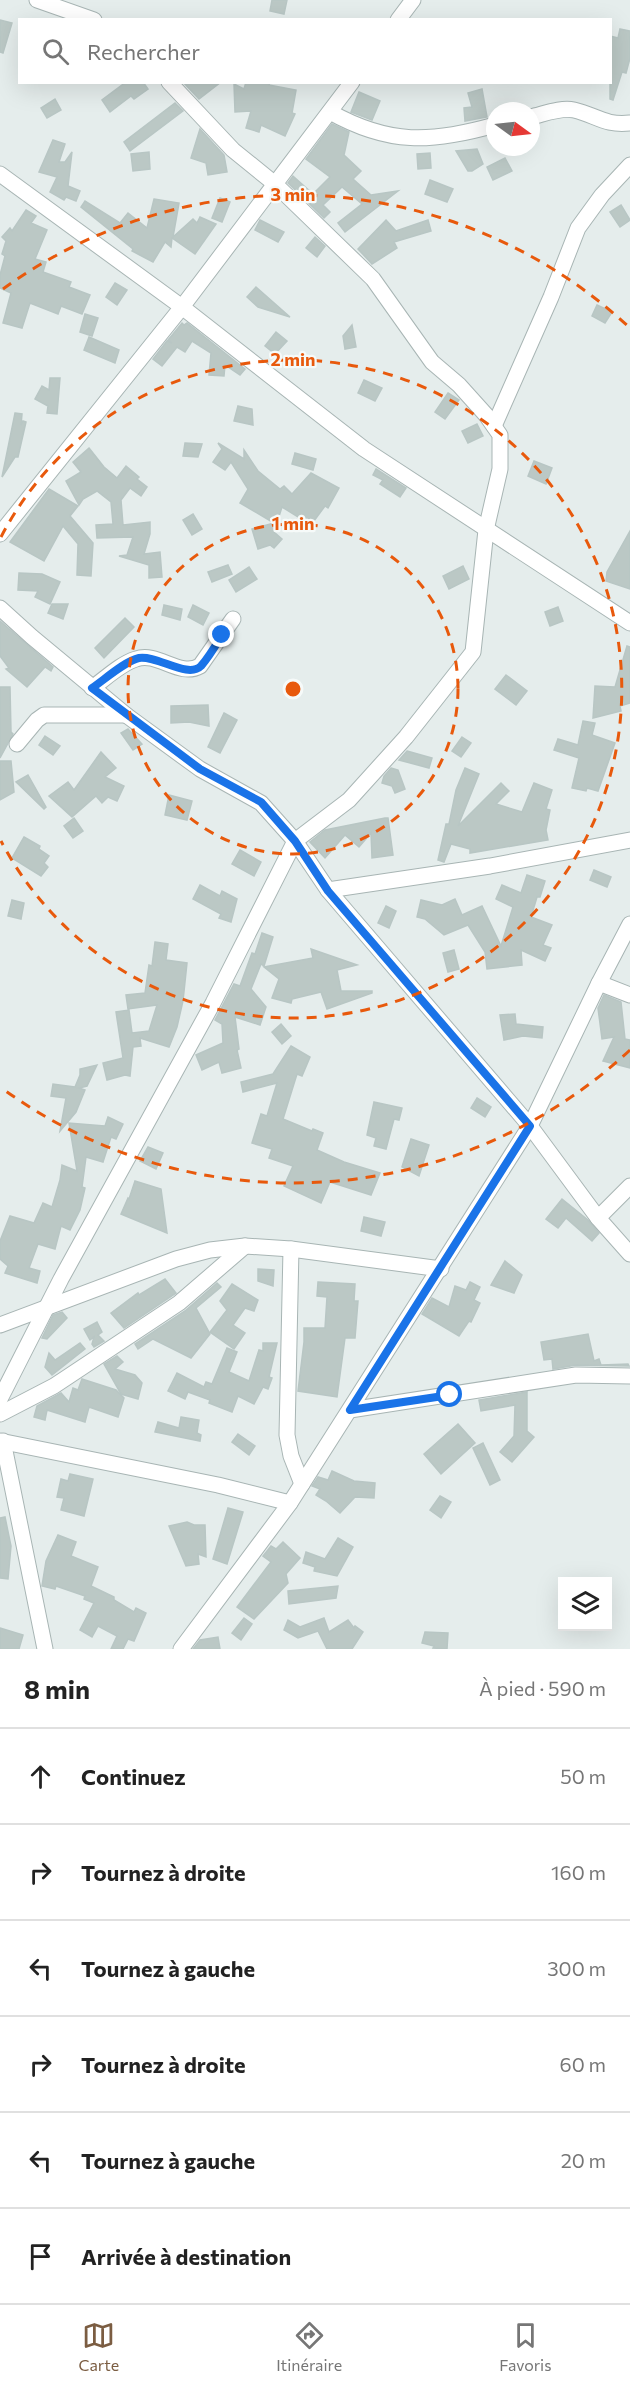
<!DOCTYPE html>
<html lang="fr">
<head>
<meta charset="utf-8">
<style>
  body { margin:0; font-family:Commissioner,sans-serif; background:#f6f6f6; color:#222 }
  .controls { position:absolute; right:18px; bottom:18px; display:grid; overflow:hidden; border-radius:0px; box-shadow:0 6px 24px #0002 }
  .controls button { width:54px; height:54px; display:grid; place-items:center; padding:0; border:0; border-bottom:2px solid #e0e0e0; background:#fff; color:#222; font:30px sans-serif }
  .compass { position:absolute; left:486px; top:102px; width:54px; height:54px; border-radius:50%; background:#fff; box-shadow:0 6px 24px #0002; rotate:105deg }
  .stop { position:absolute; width:18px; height:18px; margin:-14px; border:4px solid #1a73e8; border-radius:50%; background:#fff }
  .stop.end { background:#1a73e8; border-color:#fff; box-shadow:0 2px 6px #0008 }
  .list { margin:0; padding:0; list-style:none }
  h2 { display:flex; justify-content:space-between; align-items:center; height:78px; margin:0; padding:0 24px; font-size:26px }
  h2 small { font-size:20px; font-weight:400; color:#767676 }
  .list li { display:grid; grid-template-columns:39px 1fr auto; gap:18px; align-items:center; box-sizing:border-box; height:96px; padding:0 24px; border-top:2px solid #e0e0e0 }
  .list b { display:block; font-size:22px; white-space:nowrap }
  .list em { font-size:20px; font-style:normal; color:#767676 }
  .icon { flex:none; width:33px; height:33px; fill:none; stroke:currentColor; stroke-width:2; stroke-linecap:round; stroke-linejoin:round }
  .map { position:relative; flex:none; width:630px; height:1649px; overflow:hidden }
  .search { position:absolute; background:#fff; box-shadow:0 6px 24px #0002; left:18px; right:18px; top:18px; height:66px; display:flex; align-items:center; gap:15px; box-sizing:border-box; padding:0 21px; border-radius:0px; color:#767676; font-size:22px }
  .sheet { height:654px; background:#fff }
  nav { display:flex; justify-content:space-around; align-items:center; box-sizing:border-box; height:84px; border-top:2px solid #e0e0e0; background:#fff; font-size:16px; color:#767676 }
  nav a { display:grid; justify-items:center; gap:3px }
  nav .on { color:#7b5d42 }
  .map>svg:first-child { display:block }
</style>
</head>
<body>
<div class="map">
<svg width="630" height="1649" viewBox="0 0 630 1649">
  <rect width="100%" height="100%" fill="#e5edec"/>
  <g fill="#bbc8c5" stroke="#b8c6c4" stroke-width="1.5">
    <path d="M272,0h15l-3,14 -14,-3z"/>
    <path d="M0,20l12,3 -9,30 -3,-1z"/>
    <path d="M620,29l10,2v27l-4,15 -4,-1 -9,28 -3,-1v-63l8,2z"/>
    <path d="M126,82h17l5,7 -14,10 -3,-3 -21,16 -8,-12z"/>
    <path d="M183,82h38l-22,17z"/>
    <path d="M246,82h24l-1,3 27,5 -4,23 3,1 -10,22 -24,-11 -2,7 -13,-4 5,-17 -16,1 -1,-28 10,5z"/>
    <path d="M482,89l5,28 -22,4 -1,-13 8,-1 -4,-14z"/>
    <path d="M359,92l21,9 -8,19 -21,-8z"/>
    <path d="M55,99l6,11 -14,8 -6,-10z"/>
    <path d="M175,103l8,8 -53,40 -6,-9z"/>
    <path d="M332,124l17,8 -5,23 17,16 -8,8 18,16 27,-4 -53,41 -7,-9 24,-19 -20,-17 -19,18 7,7 -6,6 -36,-35 5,-7 20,18 17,-17 -24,-18z"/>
    <path d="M200,129l24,26 3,17 -19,3 -2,-12 -15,-5z"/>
    <path d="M53,140l12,4 -6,18h6l7,-10 -4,34 12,5 -4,10 -10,-4 -2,3 -14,-8 7,-15 -18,-5z"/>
    <path d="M477,149l6,15 -11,7h-4l-12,-20z"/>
    <path d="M149,152l1,17 -17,2 -2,-17z"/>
    <path d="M430,153l1,15 -13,1 -1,-15z"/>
    <path d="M505,158l7,13 -19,9 -6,-13z"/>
    <path d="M430,180l23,9 -6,13 -22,-8z"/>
    <path d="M220,198l10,4 -8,20 -10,-4z"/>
    <path d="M154,199l25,4 -6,34 20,-18 4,4 3,-6 16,7 -21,30 -23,-16 -1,9 -6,-5 -12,20 -21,-11 1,-2 -52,-42 4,-6 35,22 8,-10 19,15z"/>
    <path d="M621,205l9,15 -10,7 -10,-15z"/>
    <path d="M26,210l10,6 -5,7 16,7 -12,29 11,3 -3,10 28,10 -2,5 21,8 -8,19 -21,-8 -3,8 -28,-11 -8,25 -19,-5 8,-30 -11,-5v-13l5,-19 -3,-2 4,-13 -4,-4 8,-9 2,3z"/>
    <path d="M260,220l24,12 -6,10 -23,-12z"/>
    <path d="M386,220l10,11 32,-11 3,11 -37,11 3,6 -25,16 -14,-15z"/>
    <path d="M315,237l10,9 -8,11 -11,-9z"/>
    <path d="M115,283l12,7 -10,15 -11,-8z"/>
    <path d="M256,287l34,30 -32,-10 -11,-10z"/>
    <path d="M597,305l15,7 -7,11 -13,-7z"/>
    <path d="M85,314l13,4 -6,18 -12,-4z"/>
    <path d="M182,323l2,2 3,-2 58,46 -5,6 -15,-10 -1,11 -15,-1 2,-22 -19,-12 -7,11 -8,-5 -15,19 -9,-7 14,-18 5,2 -4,-3z"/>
    <path d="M352,325l4,22 -11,2 -2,-13z"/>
    <path d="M276,332l11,9 -12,13 -10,-8z"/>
    <path d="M89,337l30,13 -4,13 -31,-13z"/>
    <path d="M50,378h10l-3,36 -10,-1 1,-7 -13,-7 7,-13 7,4z"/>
    <path d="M364,380l18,8 -7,13 -17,-8z"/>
    <path d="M448,393l11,7 -14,19 -10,-7z"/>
    <path d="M238,406l14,3 1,16 -19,-4z"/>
    <path d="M15,413l7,1 -1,11 2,-4 3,1 -8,35h-3l-13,20z"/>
    <path d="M477,424l6,12 -15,7 -6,-12z"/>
    <path d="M185,443l17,1 -4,13 -15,-1z"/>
    <path d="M218,443l26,16v-9l14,21 22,18 4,-3 8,8 19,-21 28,15 -11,20 -3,-2 -14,19 -29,-18 -8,25 8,7 -8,9 -4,-3 -12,4 -6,-20 22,-6 -34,-20 8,-14 -17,-27 -6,8 -12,-8 9,-13z"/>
    <path d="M89,448l15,19 13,11 9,-12 13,11 -2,2 10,8 -6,9 -11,-8 -9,12 2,25 27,-3v12l-6,20 16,-2 2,25 -13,1v-13l-30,-9 8,-1 6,-18 -36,1 -1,-13 17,-1 -2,-22 -14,-11 -14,8 -4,6 -13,-24 15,-9 -8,-10z"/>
    <path d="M295,453l21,6 -3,11 -21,-6z"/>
    <path d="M534,461l18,7 -6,16 -18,-8z"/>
    <path d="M376,469l30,19 -6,9 -20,-13 3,-4 -10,-5z"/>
    <path d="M49,489l29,17 -8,10 23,27 -2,33 -14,-1 1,-31 -15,-18 -19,35 -34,-19z"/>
    <path d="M193,514l9,15 -10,6 -9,-15z"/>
    <path d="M630,531v58l-24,-8 1,-9z"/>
    <path d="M228,565l4,9 -20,8 -4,-10z"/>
    <path d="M463,566l6,13 -20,10 -6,-13z"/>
    <path d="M249,567l8,12 -21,13 -7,-12z"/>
    <path d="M19,573l23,1 18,8 -10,22 -15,-7 3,-6 -20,-1z"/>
    <path d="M52,604h16l-5,15 -15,-6z"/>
    <path d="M164,605l18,4 -2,11 -18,-5z"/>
    <path d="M193,605l16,8 -6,12 -15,-8z"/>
    <path d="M558,607l5,14 -13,5 -5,-14z"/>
    <path d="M125,618l9,9 -30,31 -9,-10z"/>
    <path d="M0,621l53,46 -2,4 -6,-4 -18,20 -21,-18 3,-1 -9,-12z"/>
    <path d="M627,646l3,1v56l-10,3 1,5 -28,7 2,-32 20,1z"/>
    <path d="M506,675l21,16 -11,14 -21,-16z"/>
    <path d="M0,687h10l1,45 2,2 -13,24z"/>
    <path d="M208,705l1,21 -20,-4 -18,1v-17z"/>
    <path d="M224,713l13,7 -17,33 -12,-6z"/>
    <path d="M583,721l12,2 -3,12 23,8 -17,48 -11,-3 -1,3 -14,-3 7,-30 -25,-8 4,-11 20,6z"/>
    <path d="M128,729l14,15 -9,6 -12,-17z"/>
    <path d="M45,736l15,10 -7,9 -14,-10z"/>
    <path d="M462,737l9,6 -10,14 -9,-6z"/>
    <path d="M407,751l25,7 -3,10 -30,-8z"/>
    <path d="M101,752l15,16 -11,9 19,9 -7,15 -9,-4 -6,6 -6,-7 -24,21 -23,-21 19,-14 6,8z"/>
    <path d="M0,761h11l3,31 -14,8z"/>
    <path d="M391,768l7,2 7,19 -10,4 -3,-7 -10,-3 2,-7z"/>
    <path d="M465,768l14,6 -21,52 43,-43 8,8 -13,13 26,8 12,-29 18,7 -6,19 4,1 -4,20 2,10 -78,13v-4l-19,-5 -7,18 -6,-2 8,-36h3l7,-34z"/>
    <path d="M28,775l18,32 -2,2 -28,-27z"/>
    <path d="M169,795l23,6 -5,19 -22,-5z"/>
    <path d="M74,818l9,13 -10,7 -9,-12z"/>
    <path d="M385,818h3l5,37 -21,3 -1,-25 -12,14 -14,-12 -20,23 -15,-16 15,-12z"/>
    <path d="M24,837l16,9 -1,3 10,7 -5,7 4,4 -7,9 -29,-18z"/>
    <path d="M240,850l21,12 -7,14 -22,-12z"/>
    <path d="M594,870l17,7 -4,10 -17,-7z"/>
    <path d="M527,875l18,6 -5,16h-3l-6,20 21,8 -9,20 8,3 -6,13 -24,-11 1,15 -35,4 -2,-17 -17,-27 -24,10 -19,-16 -8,-2 4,-17 21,5 13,-6 7,16 20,-9 19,40 12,-39 -17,-8 6,-14 19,8z"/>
    <path d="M200,885l20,11 2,-5 15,8 -6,23 -12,-4 2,-4 -28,-15z"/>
    <path d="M12,900l12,3 -3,16 -13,-3z"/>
    <path d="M386,906l10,5 -7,17 -11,-5z"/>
    <path d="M262,933l11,4 -9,29 -3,-2 -10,25 15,18 -6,18 -25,-8 4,32 -2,1 4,18 -19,5 -3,-11 -17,8 -6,-15 27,-12 -1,-19 -7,-4 19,-36 6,2 12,-33 3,1z"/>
    <path d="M155,942l13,2 -2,16 21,3 -4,38 -6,26 -8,20 -29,-9 1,8 -8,1 -3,29 -5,-1 -18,5 -4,-17 20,-5 -7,-46 13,-2 3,23 17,-2 8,-26 -29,4 -2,-14 19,-2 4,-28 3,1z"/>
    <path d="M311,949l46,16 -20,5 4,21h31v2l-45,16 -6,-17 -29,7 -1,4 -19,-5 7,-19 -15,-12 49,-9z"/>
    <path d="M454,950l5,19 -11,3 -5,-19z"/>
    <path d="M604,995l17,7 4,37 5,1v28l-27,-7 11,-24 -12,2 -4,-31z"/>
    <path d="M515,1014l1,10 27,3 -1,11 -19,-2 -19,4 -4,-25z"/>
    <path d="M281,1024l10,12 -9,8 -10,-12z"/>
    <path d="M291,1046l19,11 -8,19 -5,-2 -14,45 29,12 1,-2 10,4 -6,17 27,12 36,11 -9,22 -41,-13 -9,21 -37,-17 9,-20 -24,-8 3,-9 -20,-6 9,-29 6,2 10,-33 -34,9 -2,-10 32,-8z"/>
    <path d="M97,1065l-10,21 -8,2 6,2 -9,22 -16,19 6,-33 -15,-2 2,-12 22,3 5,-12v-6z"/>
    <path d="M477,1098l14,9 -6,10 -14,-9z"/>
    <path d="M374,1102l28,6 -3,12 -5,-1 -8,30 -12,-3 2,-8 -9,-3z"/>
    <path d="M108,1117l15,7 -7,15 -5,-2 -8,25 -17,-5 -4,30 3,1 -5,22 -10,20 -9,-4 -6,23 -17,-5 -9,24 11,3 -3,12 -32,-10 3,-7 -8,-7v-18l10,-25 24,7 9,-20 9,4 8,-27 2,-15 15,6 -8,-48 36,3z"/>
    <path d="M411,1139l18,6 -10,31 -17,-9z"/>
    <path d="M148,1147l15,6 -7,16 -16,-8z"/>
    <path d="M135,1181l26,8 6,44 -46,-19 7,-16 1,1z"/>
    <path d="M562,1199l26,21 11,13 -7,8 -26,-23 -8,10 -12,-9z"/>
    <path d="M364,1217l21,5 -4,14 -20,-5z"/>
    <path d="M505,1261l17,14 -8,18 -23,-8z"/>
    <path d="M258,1269l16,1 -1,16 -15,-5z"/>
    <path d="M165,1279l11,14 -52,35 -13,-15 27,-20 1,2z"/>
    <path d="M318,1282l37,2 -1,17h4l-3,37h-10l-8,59 -39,-6 6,-49v-14h21l2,-31 -10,-1z"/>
    <path d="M470,1282l10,5 -6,13 6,3 -9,19 -2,-1 -10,15 -37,-22 10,-16 17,9 6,-21 11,4z"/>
    <path d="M217,1283l4,4 -25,21 14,26 -19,24 -38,-19 -15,10 -3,-5 50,-33z"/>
    <path d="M232,1284l26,16 -4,11 -9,-3 -12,17 12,8 -11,16 -24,-17 17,-22 -7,-9z"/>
    <path d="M62,1312l5,6 -20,21 -5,-1 11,-23z"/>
    <path d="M97,1322l5,10 -4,3 6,6 -10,6 -2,-3 2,-7 -4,3 -6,-11z"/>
    <path d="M588,1334l6,27 5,-2 2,6 27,-1 1,2 -53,-1 -23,4 -1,-10 -8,1 -3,-18z"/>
    <path d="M80,1343l5,6 -33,26 -7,-8 4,-14 6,7z"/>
    <path d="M263,1343h14l-8,34 3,1 -4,11 -5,-2 -9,17 -16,-8 -6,16 -23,-9 1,-3 -22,-8 -3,7 -17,-8 9,-18 27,14 2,-5 6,2 15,-36 10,4 -8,20 20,9 10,-31 4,1z"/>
    <path d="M117,1356l6,6 -8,7 20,6 7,8 -4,16 -17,-5 -17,-30z"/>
    <path d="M82,1379l34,11 8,8 -6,19 -29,-10 -4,15 -38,-12 -2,10 -11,-3 3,-11 24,-13 8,9 4,-14 5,2z"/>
    <path d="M527,1392v39l7,6 -22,25 -12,-10 14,-16 1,-31 -34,6 -2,-11z"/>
    <path d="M181,1417l18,3 -2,13 4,2 -1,6 -45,-9 3,-10 21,6z"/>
    <path d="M458,1424l17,19 -34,31 -17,-20z"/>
    <path d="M238,1434l17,12 -6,9 -17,-13z"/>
    <path d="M483,1443l17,37 -10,5 -17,-37z"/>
    <path d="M332,1471l22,10 21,2 -1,15 -19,-1 -15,16 -14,-12 -10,-6 4,-6 -8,-3 6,-9 10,3z"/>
    <path d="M70,1474l23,5 -9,37 -23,-6 3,-12 -7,-1 4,-18 7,2z"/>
    <path d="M440,1496l11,6 -10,16 -11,-8z"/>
    <path d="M228,1508l15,4 -16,52 -14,-5z"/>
    <path d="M5,1517l6,29 -3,33 -8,-1v-60z"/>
    <path d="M187,1522l7,3h11l1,32 -8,-3 1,10 -13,2 -17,-40z"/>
    <path d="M58,1535l18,7 -5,14 27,11 -7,19 23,11v3l20,12 2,-4 10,5 -12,28 -6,-2 -5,10h-12l6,-13 -19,-10 -6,11 -12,-7 14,-27 -10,-4 1,-3 -29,-10 -1,3 -13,-3 4,-25z"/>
    <path d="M338,1538l15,9 -16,29 -23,-5 1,-4 -12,-4 3,-11 19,7z"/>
    <path d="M283,1542l17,16 -14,16 2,9 -34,36 -17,-12 34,-45 -8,-6 8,-10 5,3z"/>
    <path d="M338,1586l-2,12 -47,6 -1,-13z"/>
    <path d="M244,1618l8,6 -11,16 -9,-7z"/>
    <path d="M324,1618l5,14 19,-12 6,8 1,-2 8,6 -11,17h-25l-9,-18 -20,7 -14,-8 4,-10 12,7z"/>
    <path d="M0,1628l23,7 -4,14h-19z"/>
    <path d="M425,1632l23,1 -1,16 -14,-1 1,-2 -12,-3z"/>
    <path d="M218,1637l2,12h-27l7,-9z"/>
  </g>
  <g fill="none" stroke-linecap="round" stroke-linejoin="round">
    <g stroke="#a8b5b4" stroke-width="17">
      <g id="minor">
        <path d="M37,0l57,20"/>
        <path d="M398,20l15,-20"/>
        <path d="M330,112c59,33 101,31 165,13"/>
        <path d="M531,117c13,-3 30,-10 43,-7 22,5 31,16 56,13"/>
        <path d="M0,174l182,133 182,142 266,174"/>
        <path d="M494,426l57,-129 27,-69 24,-33 28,-30"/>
        <path d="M0,534l182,-227 170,-225"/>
        <path d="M0,608l32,29 94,78 74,54 61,34 34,38 33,49 202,236 68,92 32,36"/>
        <path d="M92,688c13,-9 28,-24 44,-29 22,-8 43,19 64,7l33,-47"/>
        <path d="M17,744l20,-24 7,-5h82"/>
        <path d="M328,890l162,-24 140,-26"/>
        <path d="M599,983l31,12"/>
        <path d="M598,1218l32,-32"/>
        <path d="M291,1249l-4,186 4,21 11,28"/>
        <path d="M0,1325l176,-66 34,-9 35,-4 46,3 150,20"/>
        <path d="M0,1399l61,-120 152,-276 82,-162 54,-41 57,-63 67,-85 13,-122 14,-61v-34l-14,-20 -27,-30 -27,-23 -59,-83 -98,-95 -42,-34 -64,-68"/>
        <path d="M350,1410l226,-35 54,1"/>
        <path d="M0,1414l54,-28 125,-83 66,-57"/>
        <path d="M0,1441l218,44 72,18"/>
        <path d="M3,1441l42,208"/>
        <path d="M181,1649l109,-146 240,-377 69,-143 31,-59"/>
      </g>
    </g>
    <use href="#minor" stroke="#fff" stroke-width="15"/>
  </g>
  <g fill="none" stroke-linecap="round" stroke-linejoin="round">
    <path stroke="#1a73e8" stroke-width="8" d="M222,635c-6,10 -13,22 -21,31 -13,13 -44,-11 -62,-8 -14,3 -35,22 -47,30l108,81 61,33 34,39 33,50 202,235 -180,284 100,-15"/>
  </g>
  <g fill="none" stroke="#e8590c" stroke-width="3" stroke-dasharray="10 8">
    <circle cx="293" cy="689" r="165"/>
    <path d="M1 537A329 329 0 1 1 1 841"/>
    <path d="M630 1050A494 494 0 0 1 3 1089M3 289A494 494 0 0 1 630 328"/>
  </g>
  <circle cx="293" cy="689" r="9" fill="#e8590c" stroke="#f6faf9" stroke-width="3"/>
  <g font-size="18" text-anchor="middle" font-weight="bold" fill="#e8590c" stroke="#f6faf9" stroke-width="4.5" stroke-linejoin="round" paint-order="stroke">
    <text x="293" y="201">3 min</text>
    <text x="293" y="366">2 min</text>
    <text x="293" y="530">1 min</text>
  </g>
</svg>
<div class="controls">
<button><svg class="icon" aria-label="layers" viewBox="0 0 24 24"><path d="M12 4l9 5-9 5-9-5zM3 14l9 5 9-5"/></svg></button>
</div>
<svg class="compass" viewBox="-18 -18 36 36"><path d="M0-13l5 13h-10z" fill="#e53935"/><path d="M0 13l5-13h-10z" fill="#767676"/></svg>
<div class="stop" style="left:450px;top:1395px"></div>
<div class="stop end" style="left:222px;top:635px"></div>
<div class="search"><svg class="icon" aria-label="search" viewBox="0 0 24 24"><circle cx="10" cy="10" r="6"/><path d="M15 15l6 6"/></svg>Rechercher</div>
</div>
<section class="sheet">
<h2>8 min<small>À pied · 590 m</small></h2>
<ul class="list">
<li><svg class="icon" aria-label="ahead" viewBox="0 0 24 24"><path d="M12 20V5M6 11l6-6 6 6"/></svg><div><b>Continuez</b></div><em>50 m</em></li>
<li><svg class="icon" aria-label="right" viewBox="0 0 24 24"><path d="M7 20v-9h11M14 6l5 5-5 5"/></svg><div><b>Tournez à droite</b></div><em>160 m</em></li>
<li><svg class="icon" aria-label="left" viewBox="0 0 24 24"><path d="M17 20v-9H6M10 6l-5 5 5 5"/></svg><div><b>Tournez à gauche</b></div><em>300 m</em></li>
<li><svg class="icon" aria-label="right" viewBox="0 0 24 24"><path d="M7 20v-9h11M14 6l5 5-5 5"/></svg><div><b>Tournez à droite</b></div><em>60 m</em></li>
<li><svg class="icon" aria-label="left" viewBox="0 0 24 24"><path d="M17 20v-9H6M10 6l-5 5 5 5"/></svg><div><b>Tournez à gauche</b></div><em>20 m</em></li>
<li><svg class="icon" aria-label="arrive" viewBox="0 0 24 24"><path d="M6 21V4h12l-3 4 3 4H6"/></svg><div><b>Arrivée à destination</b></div></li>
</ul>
</section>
<nav>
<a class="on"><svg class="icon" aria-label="map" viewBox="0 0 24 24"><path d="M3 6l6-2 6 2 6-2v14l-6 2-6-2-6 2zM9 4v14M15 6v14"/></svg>Carte</a>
<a><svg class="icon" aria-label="directions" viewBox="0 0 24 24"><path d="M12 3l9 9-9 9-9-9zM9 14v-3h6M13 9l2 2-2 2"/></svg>Itinéraire</a>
<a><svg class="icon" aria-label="saved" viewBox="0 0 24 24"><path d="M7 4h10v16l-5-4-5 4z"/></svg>Favoris</a>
</nav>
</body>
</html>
